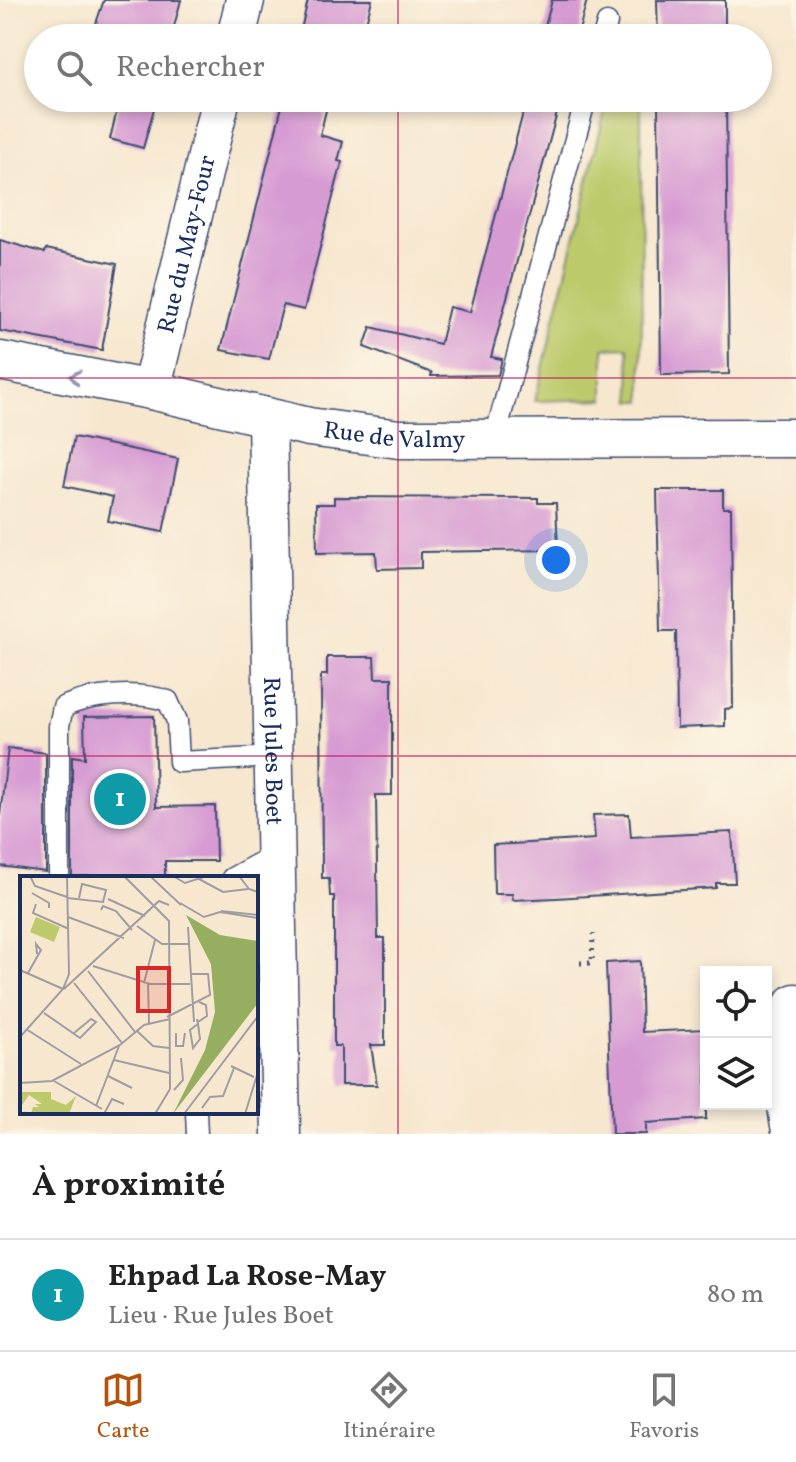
<!DOCTYPE html>
<html lang="fr">
<head>
<meta charset="utf-8">
<style>
  body { margin:0; font-family:Vollkorn,serif; background:#f2f2f2; color:#222 }
  .controls { position:absolute; right:24px; bottom:24px; display:grid; overflow:hidden; border-radius:0px; box-shadow:0 4px 12px #0003 }
  .controls button { width:72px; height:72px; display:grid; place-items:center; padding:0; border:0; border-bottom:2px solid #e0e0e0; background:#fff; color:#222; font:40px sans-serif }
  .you { position:absolute; left:556px; top:560px; width:28px; height:28px; margin:-20px; border:6px solid #fff; border-radius:50%; background:#1a73e8; box-shadow:0 0 0 12px #1a73e833 }
  .badge { display:grid; place-items:center; width:52px; height:52px; border-radius:50%; background:#b45309; color:#fff; font-size:26px; font-weight:700 }
  .pin { position:absolute; translate:-50% -50%; border:4px solid #fff; box-shadow:0 2px 8px #0006 }
  .list { margin:0; padding:0; list-style:none }
  h2 { display:flex; justify-content:space-between; align-items:center; height:104px; margin:0; padding:0 32px; font-size:34px }
  h2 small { font-size:26px; font-weight:400; color:#767676 }
  .list li { display:grid; grid-template-columns:52px 1fr auto; gap:24px; align-items:center; box-sizing:border-box; height:112px; padding:0 32px; border-top:2px solid #e0e0e0 }
  .list b { display:block; font-size:30px; white-space:nowrap }
  .list p { margin:0; font-size:26px; white-space:nowrap; color:#767676 }
  .list em { font-size:26px; font-style:normal; color:#767676 }
  .icon { flex:none; width:44px; height:44px; fill:none; stroke:currentColor; stroke-width:2; stroke-linecap:round; stroke-linejoin:round }
  .map { position:relative; flex:none; width:796px; height:1134px; overflow:hidden }
  .search { position:absolute; background:#fff; box-shadow:0 4px 12px #0003; left:24px; right:24px; top:24px; height:88px; display:flex; align-items:center; gap:20px; box-sizing:border-box; padding:0 28px; border-radius:44px; color:#767676; font-size:30px }
  .sheet { height:216px; background:#fff }
  nav { display:flex; justify-content:space-around; align-items:center; box-sizing:border-box; height:112px; border-top:2px solid #e0e0e0; background:#fff; font-size:22px; color:#767676 }
  nav a { display:grid; justify-items:center; gap:4px }
  nav .on { color:#b45309 }
  .map>svg:first-child { display:block }
</style>
</head>
<body>
<div class="map">
<svg width="796" height="1134" viewBox="0 0 796 1134">
  <rect width="100%" height="100%" fill="#fcf5e5"/>
  <filter id="ink" filterUnits="userSpaceOnUse"><feTurbulence type="fractalNoise" baseFrequency=".0125" numOctaves="2"/><feDisplacementMap in="SourceGraphic" scale="16" xChannelSelector="R" yChannelSelector="G"/><feConvolveMatrix kernelMatrix="1 2 1 2 8 2 1 2 1" color-interpolation-filters="sRGB"/></filter>
  <filter id="wash" filterUnits="userSpaceOnUse"><feTurbulence type="fractalNoise" baseFrequency=".006" numOctaves="4" result="noise"/><feDisplacementMap in="SourceGraphic" scale="32" xChannelSelector="R" yChannelSelector="G"/><feGaussianBlur stdDeviation="1.8" result="paint"/><feColorMatrix in="noise" values="0 0 0 0 0 0 0 0 0 0 0 0 0 0 0 0 0 1.4 0 .05"/><feComposite in="paint" operator="in"/></filter>
  <g filter="url(#wash)">
    <rect width="100%" height="100%" fill="#f7e7cf"/>
    <path fill="#bdca6c" stroke="#6c7c65" stroke-width="2" d="M608,98h33l1,303h-10l-4,-54 -24,1v51l-69,2z"/>
    <g id="blocks">
      <g fill="#d79bd3">
        <path d="M104,0h77l-10,38h-80z"/>
        <path d="M308,0h64l-10,38h-63z"/>
        <path d="M552,0h35l-10,38h-35z"/>
        <path d="M657,0h68v38h-67z"/>
        <path d="M120,98h37l-14,50 -33,-9z"/>
        <path d="M284,98h45l-9,37 23,7 -5,19 4,1 -38,148 -21,-5 -14,54 -48,-9z"/>
        <path d="M527,98h34l-70,259 11,2 -4,16 -67,1 1,-3 -68,-26 7,-20 69,17 9,-37 21,5z"/>
        <path d="M658,98h68l3,276 -68,1z"/>
        <path d="M0,240l45,13 1,-4 71,15 -15,86 -102,-19z"/>
        <path d="M74,437l104,22 -15,73 -55,-11 5,-24 -49,-11z"/>
        <path d="M657,490h66v18h8l2,200 -8,1v17l-48,2 -1,-97h-16z"/>
        <path d="M334,497l204,1v5h18l2,47 -137,2v16l-44,1 -1,-17 -59,1 -1,-49h18z"/>
        <path d="M327,657h47l1,21h17v117h-16l2,143h7v107h-14l6,40h-36v-39h-7v-150h-4l-1,-18h-7l-1,-203h6z"/>
        <path d="M154,716l2,91 59,-1 1,55h-51v17l-93,-2v-120l13,2 -1,-41z"/>
        <path d="M8,748l38,5v119l-46,-6v-51z"/>
        <path d="M629,814l2,23 101,-5 3,51h-19v5l-160,10 -43,2 -1,-6h-18l-1,-49 102,-6 -2,-24z"/>
        <path d="M640,961l2,71 64,-3v90l-60,4v11h-34l-6,-171z"/>
      </g>
    </g>
  </g>
  <g filter="url(#ink)">
    <use href="#blocks" fill-opacity="0" stroke="#3c4b6f" stroke-width="2"/>
    <g fill="none" stroke-linecap="round" stroke-linejoin="round">
      <g stroke="#3c4b6f" stroke-width="23">
        <g id="service">
          <path d="M603,38l4,-15"/>
          <path d="M494,441l92,-343"/>
          <path d="M59,878v-152l4,-19c29,-13 75,-16 105,-6l9,20 2,41 94,-5"/>
          <path d="M232,878l44,-24"/>
          <path d="M196,1112l1,22"/>
        </g>
      </g>
      <g stroke="#3c4b6f" stroke-width="41">
        <g id="minor">
          <path d="M236,38l9,-38"/>
          <path id="s1" d="M0,361l151,29 158,37 90,12 397,-1"/>
          <path id="s2" d="M151,390l70,-292"/>
          <path id="s3" d="M267,417l14,717"/>
        </g>
      </g>
      <g stroke="#3c4b6f" stroke-width="47">
        <path id="tertiary" d="M795,1134c-10,-41 -8,-87 1,-128"/>
      </g>
      <path stroke="#3c4b6f" stroke-width="5" stroke-dasharray="2 6" stroke-linecap="butt" d="M580,963h12l1,-29"/>
      <use href="#service" stroke="#fff" stroke-width="20"/>
      <use href="#minor" stroke="#fff" stroke-width="38"/>
      <use href="#tertiary" stroke="#fff" stroke-width="44"/>
    </g>
    <defs><path id="oneway-chevron" d="M-2-3.5L2.5 0L-2 3.5" fill="none" stroke-width="1.6" stroke-linecap="round" stroke-linejoin="round" transform="scale(2)"/></defs>
    <use stroke="#8d97ae" href="#oneway-chevron" transform="translate(75 377) rotate(-170)"/>
  </g>
  <path fill="none" stroke="#c2185b" stroke-width="2" stroke-opacity="0.55" d="M398,0v38M398,98v1036M0,378h796M0,756h796"/>
  <g text-anchor="middle" stroke-width="6" stroke-linejoin="round" paint-order="stroke">
    <g font-size="24" fill="#1b2f5e" stroke="#fcf5e5">
      <text dy="8" stroke="none"><textPath href="#s2" startOffset="150">Rue du May-Four</textPath></text>
      <text dy="8" stroke="none"><textPath href="#s1" startOffset="402">Rue de Valmy</textPath></text>
      <text dy="8" stroke="none"><textPath href="#s3" startOffset="334">Rue Jules Boet</textPath></text>
    </g>
  </g>
  <g transform="translate(20 876)">
    <rect width="238" height="238" fill="#f7e7cf"/>
    <path d="M16,41l24,10 -6,15 -24,-10zM2,216h29v7l15,6 10,-9 -7,18h-41l-5,-3 8,2 2,-6h6l-4,-3h7l-13,-9 -9,13z" fill="#bdca6c"/>
    <path d="M166,39l34,20 38,6v62l-85,111 32,-64 10,-38 -4,-48z" fill="#96ae60"/>
    <path fill="none" stroke="#9f9da2" stroke-width="2" d="M10,0l5,10 32,11M104,0l45,45 1,168M130,0l31,29M153,0l12,7 22,-7M219,0l10,13 9,3M179,3l24,13 25,-3M12,17l17,10v5M47,22l36,4 3,-12 -24,-6 -3,14M88,23l37,17M160,27l24,14 16,-5 38,6M16,28l-3,9 36,16M81,34l2,-4 13,5 16,19M201,35l37,4M48,41l56,21M117,50l25,18h27M168,51l6,95M73,90l57,18h40M0,94l43,19M68,95l47,61M8,97l13,-23 -5,-6 1,10M54,107l48,60M124,107l11,-43M128,108l1,39M44,113l95,-88 10,4M24,137l36,25 16,-16 -5,-3 -17,14M147,141l43,-22 -2,-21h-18M177,143l1,5 2,15 -7,9 -3,-18 8,-6M178,146l9,-6 -1,-11 -7,-3M6,153l55,35M117,155l16,15 16,2M156,157v13h7l2,-13M0,161l43,-48 6,-15 -2,-98M94,184l55,13M211,190l23,11M88,200l24,12M34,205l48,28M0,207l32,-2 68,-36 24,-20 26,-6M154,214l9,-10 -2,-22M76,230l23,-60M182,232l8,-11 13,-1 11,-28M84,238l8,-15 12,5M135,238l15,-25M164,238l74,-98M225,238l13,-42"/>
    <path fill="#d62828" fill-opacity="0.15" stroke="#d62828" stroke-width="4" d="M118,92h31v43h-31z"/>
    <rect width="238" height="238" fill="none" stroke="#1b2f5e" stroke-width="4"/>
  </g>
</svg>
<div class="controls">
<button><svg class="icon" aria-label="locate" viewBox="0 0 24 24"><circle cx="12" cy="12" r="6"/><path d="M12 2v4M12 18v4M2 12h4M18 12h4"/></svg></button>
<button><svg class="icon" aria-label="layers" viewBox="0 0 24 24"><path d="M12 4l9 5-9 5-9-5zM3 14l9 5 9-5"/></svg></button>
</div>
<div class="you"></div>
<div class="pin badge" style="left:120px;top:799px;background:#0f9aa8">1</div>
<div class="search"><svg class="icon" aria-label="search" viewBox="0 0 24 24"><circle cx="10" cy="10" r="6"/><path d="M15 15l6 6"/></svg>Rechercher</div>
</div>
<section class="sheet">
<h2>À proximité<small></small></h2>
<ul class="list">
<li><span class="badge" style="background:#0f9aa8">1</span><div><b>Ehpad La Rose-May</b><p>Lieu · Rue Jules Boet</p></div><em>80 m</em></li>
</ul>
</section>
<nav>
<a class="on"><svg class="icon" aria-label="map" viewBox="0 0 24 24"><path d="M3 6l6-2 6 2 6-2v14l-6 2-6-2-6 2zM9 4v14M15 6v14"/></svg>Carte</a>
<a><svg class="icon" aria-label="directions" viewBox="0 0 24 24"><path d="M12 3l9 9-9 9-9-9zM9 14v-3h6M13 9l2 2-2 2"/></svg>Itinéraire</a>
<a><svg class="icon" aria-label="saved" viewBox="0 0 24 24"><path d="M7 4h10v16l-5-4-5 4z"/></svg>Favoris</a>
</nav>
</body>
</html>
